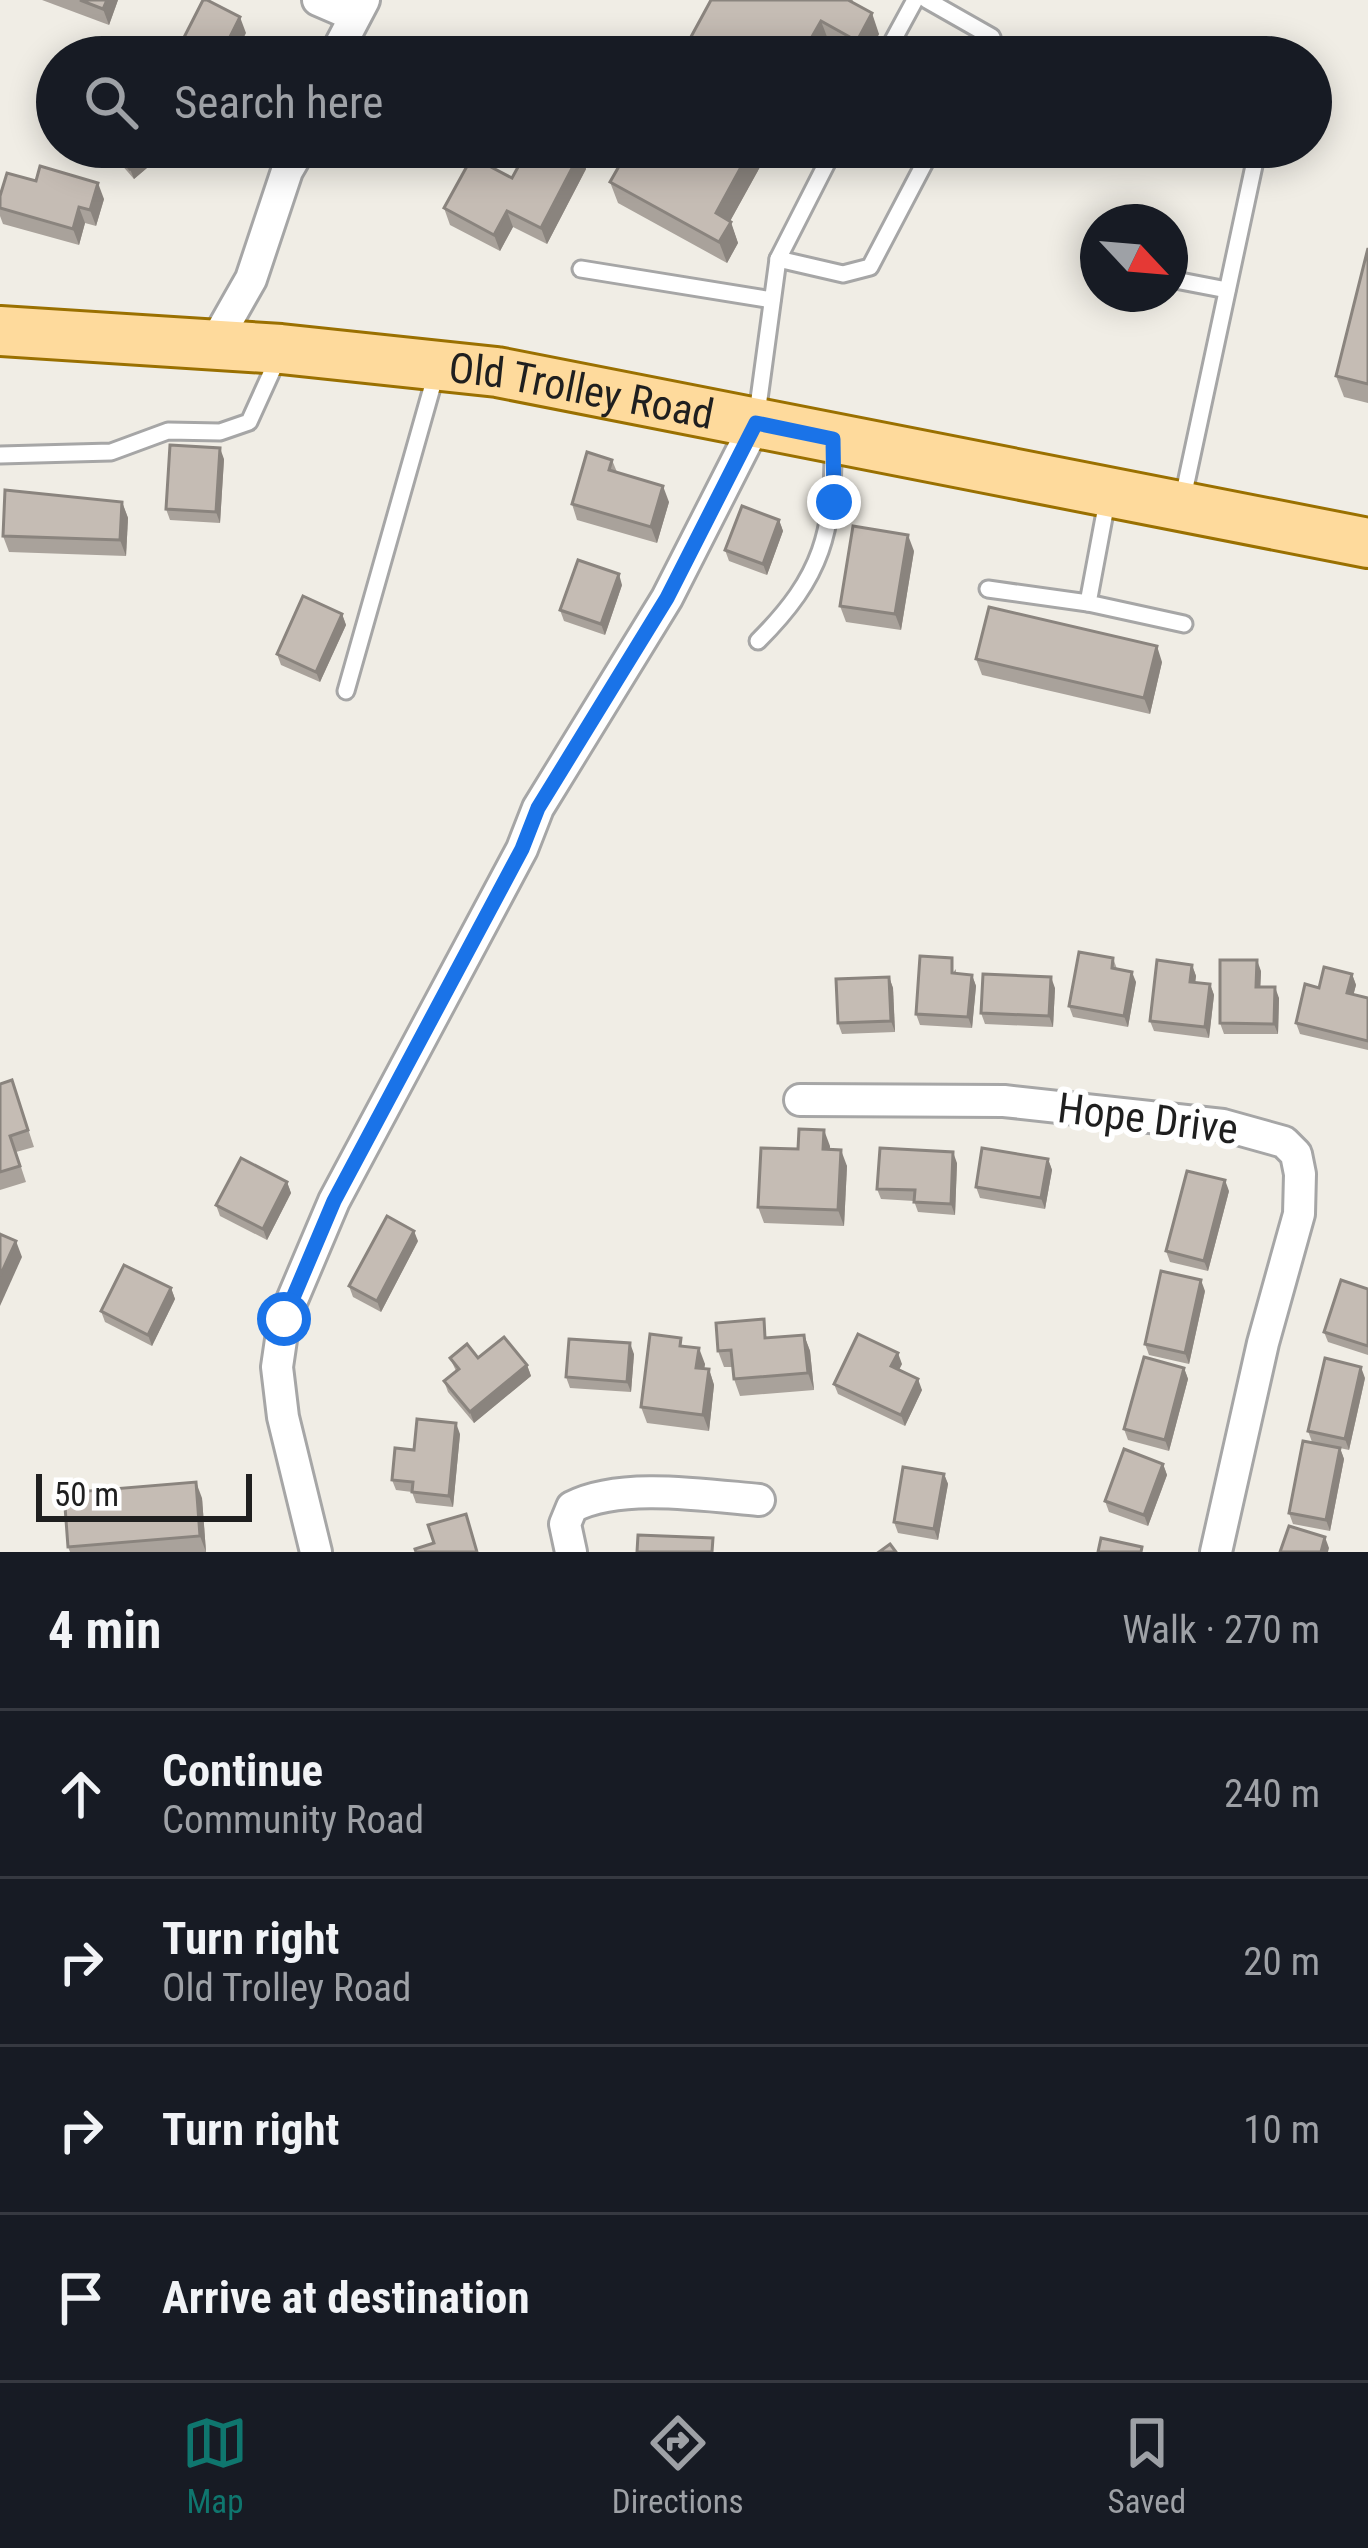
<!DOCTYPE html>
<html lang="en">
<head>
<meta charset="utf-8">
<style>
  body { margin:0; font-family:"Roboto Condensed",sans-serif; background:#20242c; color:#f1f3f6 }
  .compass { position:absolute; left:1080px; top:204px; width:108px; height:108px; border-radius:50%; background:#171b24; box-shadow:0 6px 30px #0003; rotate:116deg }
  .scale { position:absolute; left:36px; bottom:30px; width:216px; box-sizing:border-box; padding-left:12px; border:6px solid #1f1f1f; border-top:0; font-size:33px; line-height:42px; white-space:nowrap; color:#1f1f1f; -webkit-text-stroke:9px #fff; paint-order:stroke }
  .stop { position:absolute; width:36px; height:36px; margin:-27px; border:9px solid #1a73e8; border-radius:50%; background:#fff }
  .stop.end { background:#1a73e8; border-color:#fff; box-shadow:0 3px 12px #0008 }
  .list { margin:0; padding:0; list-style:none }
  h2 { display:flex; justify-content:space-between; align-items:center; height:156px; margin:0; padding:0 48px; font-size:51px }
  h2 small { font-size:39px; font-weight:400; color:#9ea1a6 }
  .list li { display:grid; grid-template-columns:78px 1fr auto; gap:36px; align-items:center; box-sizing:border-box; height:168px; padding:0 48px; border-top:3px solid #363941 }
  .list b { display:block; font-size:45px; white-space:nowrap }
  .list p { margin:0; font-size:39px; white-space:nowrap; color:#9ea1a6 }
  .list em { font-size:39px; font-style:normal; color:#9ea1a6 }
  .icon { flex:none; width:66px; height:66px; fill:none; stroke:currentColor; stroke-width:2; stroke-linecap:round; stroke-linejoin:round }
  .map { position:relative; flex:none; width:1368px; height:1552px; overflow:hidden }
  .search { position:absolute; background:#171b24; box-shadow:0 6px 30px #0003; left:36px; right:36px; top:36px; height:132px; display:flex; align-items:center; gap:30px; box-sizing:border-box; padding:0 42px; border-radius:66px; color:#9ea1a6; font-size:45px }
  .sheet { height:828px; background:#171b24 }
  nav { display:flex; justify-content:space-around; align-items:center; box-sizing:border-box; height:168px; border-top:3px solid #363941; background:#171b24; font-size:33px; color:#9ea1a6 }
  nav a { display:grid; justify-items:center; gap:6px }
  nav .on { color:#0f766e }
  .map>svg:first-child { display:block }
</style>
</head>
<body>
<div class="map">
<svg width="1368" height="1552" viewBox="0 0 1368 1552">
  <rect width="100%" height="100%" fill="#f0ede5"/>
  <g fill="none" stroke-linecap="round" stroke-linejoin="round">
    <g stroke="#a6a6a6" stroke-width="21">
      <g id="service">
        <path d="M927,0l65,37 -11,20"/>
        <path d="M1162,47l46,10"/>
        <path d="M884,57l31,-57"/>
        <path d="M778,259l65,15 27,-7 63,-120"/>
        <path d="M581,269l191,31"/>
        <path d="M1170,279l57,11"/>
        <path d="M757,414l21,-155 57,-112"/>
        <path d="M0,455l111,-3 57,-21 52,1 29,-10 29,-64"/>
        <path d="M1108,496l-20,107 96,21"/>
        <path d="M1182,502l76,-355"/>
        <path d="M988,589l100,14"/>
        <path d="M758,641c65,-65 76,-109 75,-200"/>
        <path d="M346,691l91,-321"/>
      </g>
    </g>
    <g stroke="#a6a6a6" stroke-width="36">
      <g id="minor">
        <path d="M318,0l37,16"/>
        <path d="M334,57l30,-57"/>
        <path d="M213,346l38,-67 36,-108 14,-24"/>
        <path d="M800,1100l204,1 219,24 61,17 12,12 4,20 -1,40 -36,129 -47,209"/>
        <path d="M316,1552l-33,-135 -6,-50 7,-48 50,-118 188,-352 16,-41 129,-210 89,-175"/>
        <path d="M571,1552l-6,-28 7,-17c48,-25 132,-12 187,-7"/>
      </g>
    </g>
    <g stroke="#9a7000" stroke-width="54">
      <g id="primary">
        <path id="s1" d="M0,331l281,18 216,23 871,171"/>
      </g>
    </g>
    <use href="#service" stroke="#fff" stroke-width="15"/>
    <use href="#minor" stroke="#fff" stroke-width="30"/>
    <use href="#primary" stroke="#feda9c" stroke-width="48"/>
  </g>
  <g fill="#a9a29b">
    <path d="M42,0h76l-9,25z"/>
    <path d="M711,0h142l-1,2 27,32 -12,23h-11l-27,-15z"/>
    <path d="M106,147h41l7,15 -20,17z"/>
    <path d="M771,147l-41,74 8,22 -11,20 -109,-60 -8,-21z"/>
    <path d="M580,153l6,16 -39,75 -34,-17 -13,24 -50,-26 -6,-17 68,-30z"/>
    <path d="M0,196l104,3 -8,27 -11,-3 -6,22 -76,-21 -3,-8z"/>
    <path d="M1368,248v155l-24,-6 -8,-21z"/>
    <path d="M224,459l-4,64 -50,-3 -4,-11z"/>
    <path d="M612,460l5,12 52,30 -12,41 -80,-23 -5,-16z"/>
    <path d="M122,502l6,16 -2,38 -117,-4 -6,-16z"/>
    <path d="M779,520l4,11 -16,44 -38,-14 -4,-11z"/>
    <path d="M914,551l-13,79 -55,-8 -6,-16z"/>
    <path d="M622,585l-17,50 -41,-14 -4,-11z"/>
    <path d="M342,614l4,11 -26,57 -39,-17 -4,-11z"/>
    <path d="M976,659l186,3 -12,52 -168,-39z"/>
    <path d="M1113,958l4,11 19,13 -8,45 -55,-10 -4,-11z"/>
    <path d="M1192,965l4,11 -1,6 15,2 4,11 -5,43 -55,-7 -4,-10z"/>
    <path d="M956,969v4l16,2 4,11 -4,42 -52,-3 -4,-11z"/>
    <path d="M1261,971l-1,16 19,11 -1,36h-54l-4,-11z"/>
    <path d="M1352,974l4,11 -3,10 15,3v52l-68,-16 -4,-11 23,-35z"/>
    <path d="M889,977l4,11 2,44 -53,2 -4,-11z"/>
    <path d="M1055,988l-2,39 -68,-3 -4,-11z"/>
    <path d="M12,1080l22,67 -18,5 10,30 -26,8v-106z"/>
    <path d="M830,1146v3l17,17 -3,60 -80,-3 -6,-16 40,-58z"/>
    <path d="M1048,1159l4,11 -7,39 -65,-11 -4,-11z"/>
    <path d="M957,1163l-2,52 -37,-3 -4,-11 -33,-2 -4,-10z"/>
    <path d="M287,1182l4,11 -24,47 -47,-24 -4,-11z"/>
    <path d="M1229,1191l-21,80 -38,-9 -4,-11z"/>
    <path d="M418,1241l-37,71 -28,-15 -4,-11z"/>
    <path d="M171,1288l4,11 -23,47 -47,-24 -4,-11z"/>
    <path d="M1368,1289v66l-40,-13 -4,-10z"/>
    <path d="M1205,1291l-16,73 -40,-9 -4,-11z"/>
    <path d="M804,1335l6,16 4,39 -74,6 -6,-17 -1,-12h-9l-6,-16 52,-14z"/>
    <path d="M684,1346l21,18 -1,4 5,1 5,16 -5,46 -62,-8 -6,-16z"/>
    <path d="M634,1354l-3,38 -61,-4 -4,-11z"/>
    <path d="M450,1358h28l49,7 4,11 -57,47 -26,-31 -4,-11 12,-10z"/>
    <path d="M902,1364l-3,6 23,20 -17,36 -67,-32 -4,-10z"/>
    <path d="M1184,1368l4,11 -19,72 -41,-11 -4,-11z"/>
    <path d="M1365,1378l-16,72 -37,-8 -4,-11z"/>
    <path d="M460,1434l-7,73 -37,-4 -4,-11 -16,-2 -4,-10 22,-30z"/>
    <path d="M1340,1448l4,11 -14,72 -37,-7 -4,-11z"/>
    <path d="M1163,1464l4,11 -19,51 -39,-14 -4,-11z"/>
    <path d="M944,1474l4,10 -10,56 -40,-7 -4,-11z"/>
    <path d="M202,1498l4,54h-136l-2,-5z"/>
  </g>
  <g fill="#8a847e">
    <path d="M107,0h11l-9,25 -6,-16z"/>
    <path d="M872,13l7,21 -12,23h-4l-6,-16z"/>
    <path d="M240,17l6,16 -7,14 4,10h-11l-3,-18z"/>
    <path d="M821,21l8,21 -9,15h-12l-3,-8z"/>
    <path d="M752,147h19l-48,87 -7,-21z"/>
    <path d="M150,151l4,11 -20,17 -4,-10z"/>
    <path d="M580,153l6,16 -39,75 -6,-16z"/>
    <path d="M98,183l6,16 -8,27 -6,-16z"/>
    <path d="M79,207l6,16 -6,22 -6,-16z"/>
    <path d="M507,211l6,16 -13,24 -6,-16z"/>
    <path d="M731,222l7,21 -11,20 -8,-21z"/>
    <path d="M220,448l4,11 -4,64 -4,-11z"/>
    <path d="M663,486l6,16 -12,41 -6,-16z"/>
    <path d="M122,502l6,16 -2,38 -6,-16z"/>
    <path d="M779,520l4,11 -16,44 -4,-11z"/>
    <path d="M908,535l6,16 -13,79 -6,-16z"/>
    <path d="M619,574l3,11 -17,50 -4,-11z"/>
    <path d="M342,614l4,11 -26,57 -4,-10z"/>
    <path d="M1157,646l5,16 -12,52 -6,-16z"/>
    <path d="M1257,960l4,11 -1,26 -4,-10z"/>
    <path d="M1192,965l4,11 -2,17 -4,-11z"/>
    <path d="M1132,972l4,10 -8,45 -4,-11z"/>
    <path d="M1352,974l4,11 -5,19 -4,-11z"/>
    <path d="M972,975l4,11 -4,42 -4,-11z"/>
    <path d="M889,977l4,11 2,44 -4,-11z"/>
    <path d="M1051,977l4,11 -2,39 -4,-11z"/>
    <path d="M1210,984l4,11 -5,43 -4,-11z"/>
    <path d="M1275,987l4,11 -1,36 -4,-10z"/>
    <path d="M824,1130l6,16 -1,19 -6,-16z"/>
    <path d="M841,1150l6,16 -3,60 -6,-16z"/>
    <path d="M953,1152l4,11 -2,52 -4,-11z"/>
    <path d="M1048,1159l4,11 -7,39 -4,-11z"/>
    <path d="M1225,1180l4,11 -21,80 -4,-10z"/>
    <path d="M287,1182l4,11 -24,47 -4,-11z"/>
    <path d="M414,1231l4,10 -37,71 -4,-11z"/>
    <path d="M16,1241l6,16 -22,49v-30z"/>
    <path d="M1201,1280l4,11 -16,73 -4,-11z"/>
    <path d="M171,1288l4,11 -23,47 -4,-11z"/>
    <path d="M804,1335l6,16 4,39 -6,-17z"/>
    <path d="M630,1343l4,11 -3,38 -4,-10z"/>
    <path d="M699,1348l6,16 -3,20 -6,-16z"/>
    <path d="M898,1353l4,11 -7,13 -4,-11z"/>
    <path d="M527,1365l4,11 -57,47 -4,-11z"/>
    <path d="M1361,1367l4,11 -16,72 -4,-11z"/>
    <path d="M1184,1368l4,11 -19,72 -4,-11z"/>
    <path d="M709,1369l5,16 -5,46 -6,-16z"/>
    <path d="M918,1379l4,11 -17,36 -4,-11z"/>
    <path d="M456,1423l4,11 -7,73 -4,-11z"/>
    <path d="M1340,1448l4,11 -14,72 -4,-11z"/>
    <path d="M1163,1464l4,11 -19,51 -4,-11z"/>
    <path d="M944,1474l4,10 -10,56 -4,-11z"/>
    <path d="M196,1482l6,16 4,54 -6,-16z"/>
    <path d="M1325,1537l4,11 -1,4h-7z"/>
  </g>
  <g fill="#c5bcb4" stroke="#8a847e" stroke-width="3">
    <path d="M80,0h27l-4,9z"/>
    <path d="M203,0h4l33,17 -11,22 9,5 -6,13h-58z"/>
    <path d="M711,0h137l24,13 -15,28 -36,-20 -16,28 11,6 -1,2h-135z"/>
    <path d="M111,147h36l3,4 -20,18z"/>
    <path d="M529,147h40l11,6 -39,75 -34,-17 -13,24 -50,-27 28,-51 40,21z"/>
    <path d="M630,147h122l-36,66 15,9 -12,20 -109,-60z"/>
    <path d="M40,166l58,17 -8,27 -11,-3 -6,22 -73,-21v-12l7,-23 29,8z"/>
    <path d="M1368,248v136l-32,-8z"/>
    <path d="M170,445l50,3 -4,64 -50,-3z"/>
    <path d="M587,452l25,8 -3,10 54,16 -12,41 -79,-23z"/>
    <path d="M5,490l117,12 -2,38 -117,-4z"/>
    <path d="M742,506l37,14 -16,44 -38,-14z"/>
    <path d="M853,526l55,9 -13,79 -55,-8z"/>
    <path d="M578,560l41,14 -18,50 -41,-14z"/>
    <path d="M303,596l39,18 -26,58 -39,-18z"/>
    <path d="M989,607l168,39 -13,52 -168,-39z"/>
    <path d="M1079,952l34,6 -1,10 20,4 -8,44 -55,-10z"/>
    <path d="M920,956l32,2v15l20,2 -4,42 -52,-3z"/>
    <path d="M1157,960l35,5 -2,17 20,2 -5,43 -55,-6z"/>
    <path d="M1220,960h37l-1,27h19l-1,37 -54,-1z"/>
    <path d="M1324,967l28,7 -5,19 21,5v43l-72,-18 9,-39 14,4z"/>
    <path d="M983,974l68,3 -2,39 -68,-3z"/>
    <path d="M889,977l2,44 -53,2 -2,-44z"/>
    <path d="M12,1080l16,50 -18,6 10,30 -20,6v-88z"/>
    <path d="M799,1129l25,1 -1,19 18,1 -3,60 -80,-3 3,-59 37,1z"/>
    <path d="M880,1148l73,4 -2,52 -37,-2 1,-12 -38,-1z"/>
    <path d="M982,1148l66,11 -7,39 -65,-11z"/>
    <path d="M241,1158l46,24 -24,47 -47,-24z"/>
    <path d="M1187,1171l38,9 -21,81 -38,-10z"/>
    <path d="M387,1216l27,15 -37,70 -28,-15z"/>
    <path d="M0,1234l16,7 -16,35z"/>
    <path d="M124,1265l47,23 -23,47 -47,-24z"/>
    <path d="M1161,1271l40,9 -16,73 -40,-9z"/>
    <path d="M1341,1280l27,9v57l-44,-14z"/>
    <path d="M764,1319l1,19 39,-3 4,38 -74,6 -3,-29 -13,1 -2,-28z"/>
    <path d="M650,1334l31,4 -1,8 19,2 -3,20 13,1 -6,46 -62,-8z"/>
    <path d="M858,1334l40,19 -7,13 27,13 -17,36 -67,-31z"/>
    <path d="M504,1337l23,28 -57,47 -26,-31 15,-12 -9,-11 17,-14 11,14z"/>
    <path d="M569,1339l61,4 -3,39 -61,-5z"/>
    <path d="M1144,1357l40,11 -19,72 -41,-11z"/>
    <path d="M1325,1358l36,9 -16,72 -37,-8z"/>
    <path d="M417,1419l39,4 -7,73 -37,-4 1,-10 -21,-2 3,-32 19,2z"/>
    <path d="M1303,1441l37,7 -14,72 -37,-7z"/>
    <path d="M1124,1449l39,15 -19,51 -39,-14z"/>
    <path d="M903,1467l41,7 -10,55 -40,-7z"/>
    <path d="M196,1482l4,54 -132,11 -4,-54z"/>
    <path d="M466,1514l11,38h-61l-1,-3 19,-6 -6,-18z"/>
    <path d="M1289,1526l36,11 -4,15h-41z"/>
    <path d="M638,1535l75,3 -1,14h-75z"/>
    <path d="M1101,1538l41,9 -1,5h-43z"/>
    <path d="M890,1544l6,8h-17z"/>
  </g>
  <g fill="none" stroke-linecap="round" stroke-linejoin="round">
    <path stroke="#1a73e8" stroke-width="15" d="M284,1319l50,-118 188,-352 16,-41 129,-210 89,-175 77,16 1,63"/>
  </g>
  <g text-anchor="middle" stroke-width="12" stroke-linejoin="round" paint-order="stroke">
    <g font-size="42" fill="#1f1f1f" stroke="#fff">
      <text dy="15" stroke="none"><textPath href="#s1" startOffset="585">Old Trolley Road</textPath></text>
      <text transform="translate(1148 1118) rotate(7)" y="15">Hope Drive</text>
    </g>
  </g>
</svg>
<svg class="compass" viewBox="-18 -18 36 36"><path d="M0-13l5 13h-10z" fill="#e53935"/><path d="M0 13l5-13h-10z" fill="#9ea1a6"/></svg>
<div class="scale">50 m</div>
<div class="stop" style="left:284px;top:1319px"></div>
<div class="stop end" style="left:834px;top:502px"></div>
<div class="search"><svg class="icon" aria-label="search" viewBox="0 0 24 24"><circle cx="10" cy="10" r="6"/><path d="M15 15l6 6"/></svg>Search here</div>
</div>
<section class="sheet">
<h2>4 min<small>Walk · 270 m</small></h2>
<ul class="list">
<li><svg class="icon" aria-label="ahead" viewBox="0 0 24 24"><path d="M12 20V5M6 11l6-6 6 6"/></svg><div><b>Continue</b><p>Community Road</p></div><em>240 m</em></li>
<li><svg class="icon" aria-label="right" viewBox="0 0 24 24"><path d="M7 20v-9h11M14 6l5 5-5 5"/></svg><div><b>Turn right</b><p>Old Trolley Road</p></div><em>20 m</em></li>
<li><svg class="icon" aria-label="right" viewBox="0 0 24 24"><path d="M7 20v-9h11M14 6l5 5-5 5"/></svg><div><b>Turn right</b></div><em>10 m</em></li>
<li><svg class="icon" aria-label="arrive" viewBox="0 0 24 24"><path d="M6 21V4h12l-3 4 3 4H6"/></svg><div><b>Arrive at destination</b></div></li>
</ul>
</section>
<nav>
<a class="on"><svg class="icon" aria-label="map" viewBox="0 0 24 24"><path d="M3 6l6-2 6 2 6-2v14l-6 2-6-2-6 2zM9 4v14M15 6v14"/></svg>Map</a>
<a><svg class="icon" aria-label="directions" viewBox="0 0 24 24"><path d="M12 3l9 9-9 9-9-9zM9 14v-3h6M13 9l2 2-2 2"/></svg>Directions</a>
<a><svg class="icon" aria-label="saved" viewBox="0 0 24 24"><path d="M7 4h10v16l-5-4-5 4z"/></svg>Saved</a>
</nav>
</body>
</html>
